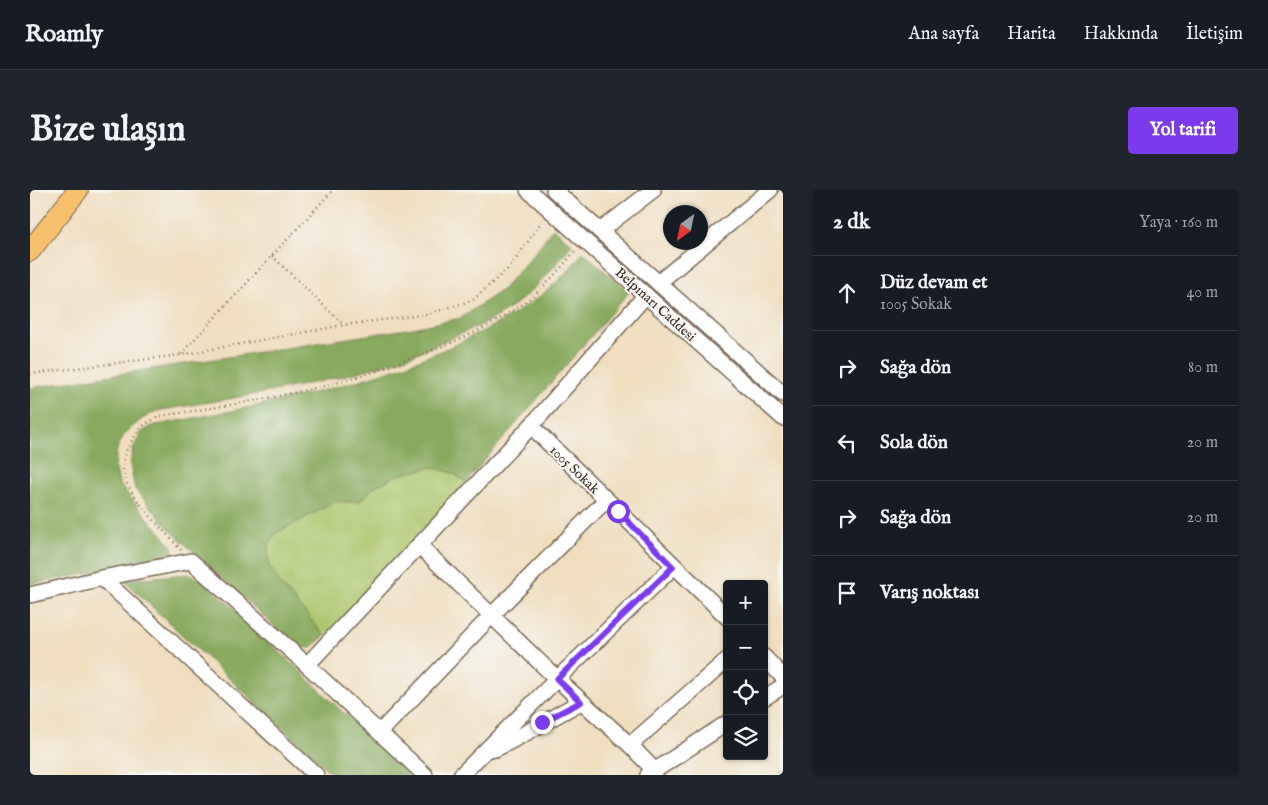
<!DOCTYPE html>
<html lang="tr">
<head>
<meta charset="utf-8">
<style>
  body { margin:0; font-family:"IM FELL English",serif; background:#20242c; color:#f1f3f6 }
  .controls { position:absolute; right:15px; bottom:15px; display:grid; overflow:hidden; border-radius:5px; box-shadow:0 1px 4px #0004 }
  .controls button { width:45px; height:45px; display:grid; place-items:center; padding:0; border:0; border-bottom:1px solid #363941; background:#171b24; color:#f1f3f6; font:25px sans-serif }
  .compass { position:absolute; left:633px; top:15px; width:45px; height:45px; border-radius:50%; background:#171b24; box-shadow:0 1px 4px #0004; rotate:213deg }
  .stop { position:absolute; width:15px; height:15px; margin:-11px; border:4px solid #7c3aed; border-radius:50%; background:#fff }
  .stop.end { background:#7c3aed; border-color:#fff; box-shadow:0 1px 5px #0008 }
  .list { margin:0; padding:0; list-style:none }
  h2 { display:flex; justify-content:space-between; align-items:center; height:65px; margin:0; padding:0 20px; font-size:21px }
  h2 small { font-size:16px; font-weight:400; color:#9ea1a6 }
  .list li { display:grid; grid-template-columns:32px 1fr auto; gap:15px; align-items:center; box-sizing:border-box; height:75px; padding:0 20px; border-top:1px solid #363941 }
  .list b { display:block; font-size:19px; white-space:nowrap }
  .list p { margin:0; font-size:16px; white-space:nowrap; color:#9ea1a6 }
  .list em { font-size:16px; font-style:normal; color:#9ea1a6 }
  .icon { flex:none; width:28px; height:28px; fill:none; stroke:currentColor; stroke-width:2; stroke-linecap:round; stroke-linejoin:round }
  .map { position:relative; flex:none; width:753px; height:585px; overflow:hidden; border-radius:5px }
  header { display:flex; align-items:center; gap:30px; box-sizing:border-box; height:70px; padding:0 25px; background:#171b24; border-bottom:1px solid #363941 }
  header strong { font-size:24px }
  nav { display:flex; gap:28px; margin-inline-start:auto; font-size:18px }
  .intro { display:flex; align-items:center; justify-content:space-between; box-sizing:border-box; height:120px; padding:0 30px }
  h1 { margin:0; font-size:35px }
  .button { padding:12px 22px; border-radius:5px; background:#7c3aed; color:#fff; font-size:18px; font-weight:700 }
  main { display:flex; gap:30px; padding:0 30px }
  aside { flex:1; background:#171b24; border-radius:5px; box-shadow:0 1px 4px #0004 }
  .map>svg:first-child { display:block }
</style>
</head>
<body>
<header>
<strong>Roamly</strong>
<nav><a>Ana sayfa</a><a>Harita</a><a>Hakkında</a><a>İletişim</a></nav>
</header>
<div class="intro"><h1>Bize ulaşın</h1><a class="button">Yol tarifi</a></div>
<main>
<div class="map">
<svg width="753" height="585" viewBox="0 0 753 585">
  <rect width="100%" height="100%" fill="#f6f6f2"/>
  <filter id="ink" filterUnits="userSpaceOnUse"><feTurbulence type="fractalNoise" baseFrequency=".02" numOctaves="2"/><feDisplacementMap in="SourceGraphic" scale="10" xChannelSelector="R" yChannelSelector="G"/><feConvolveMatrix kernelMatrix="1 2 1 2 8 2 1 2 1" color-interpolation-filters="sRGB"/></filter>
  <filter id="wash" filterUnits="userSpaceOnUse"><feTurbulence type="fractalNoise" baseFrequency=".0096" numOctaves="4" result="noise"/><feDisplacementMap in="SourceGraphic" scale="20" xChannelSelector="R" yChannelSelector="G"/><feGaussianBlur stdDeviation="1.12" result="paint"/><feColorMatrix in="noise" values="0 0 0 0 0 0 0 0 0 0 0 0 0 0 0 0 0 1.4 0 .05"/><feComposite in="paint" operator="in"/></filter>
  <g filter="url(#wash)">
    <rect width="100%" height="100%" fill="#f0debf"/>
    <path fill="#abc56a" stroke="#737844" d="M402,277l21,6 13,9 -141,154 -44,-51 -13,-19v-20l8,-13 61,-32 13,1 15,-5 9,-10 24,-12z"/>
    <g fill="#88aa5e" stroke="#626a3e">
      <path d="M523,38l19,16c-15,20 -32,39 -51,56 -22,18 -51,30 -77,41 -15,7 -30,14 -46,19 -79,26 -160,37 -242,51l-14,8 -17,14 -8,16 -2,16 4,19 51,60 3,5 -2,5 -5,5 -136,25v-196l383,-60 48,-10 42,-29 33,-38z"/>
      <path d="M553,62l46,40 -163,190 -13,-9 -21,-6 -34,8 -24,12 -9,10 -6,5 -22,-1 -61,32 -8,13 1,20 12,19 44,51 -15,12 -10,-1 -15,-11 -114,-105 -36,-42 -5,-24 3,-16 8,-16 10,-7c113,-21 225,-40 328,-93 40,-20 78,-44 104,-81z"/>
      <path d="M158,384l17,7 204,194h-76l-210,-195z"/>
    </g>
  </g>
  <g filter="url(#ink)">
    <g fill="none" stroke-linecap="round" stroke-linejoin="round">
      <g stroke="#7a6956" stroke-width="18">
        <g id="minor">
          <path d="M498,0l255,228"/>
          <path d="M524,0l229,204"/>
          <path d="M570,41l53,-41"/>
          <path d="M628,93l112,-93"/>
          <path d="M501,236l196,191"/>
          <path d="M389,355l138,134 73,66 97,-85"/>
          <path d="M0,405l72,-17"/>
          <path d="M734,467l19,20"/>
          <path d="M277,475l-116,-104 -89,17 214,197"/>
          <path d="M734,508l19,-12"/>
          <path d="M350,542l111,-116 115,-116"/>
          <path d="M600,555l25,26"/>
          <path d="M465,559c30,-14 57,-32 86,-47"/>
          <path d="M395,585l-118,-110 224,-239 115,-131"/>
          <path d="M431,585l96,-96 116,-112"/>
          <path d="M618,585l79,-52"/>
        </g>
      </g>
      <g stroke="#7a6956" stroke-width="22">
        <path id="major" d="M0,61l48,-61"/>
      </g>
      <g stroke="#7a6956" stroke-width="2.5" stroke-dasharray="1 4" stroke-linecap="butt">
        <path d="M242,66l72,69"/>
        <path d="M151,164l152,-164"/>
        <path d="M0,184l150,-19 164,-30 84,-11 45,-14 38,-34 31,-45"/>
        <path d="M151,360c-15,-17 -49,-51 -56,-71 -4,-13 -1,-27 6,-37 11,-16 11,-17 29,-26 65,-10 133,-20 196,-39 16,-4 32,-10 47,-16 44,-15 88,-33 125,-61 18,-14 33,-32 47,-49"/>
      </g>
      <use href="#minor" stroke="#fff" stroke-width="15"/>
      <use href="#major" stroke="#f7c06c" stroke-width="20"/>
    </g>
  </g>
  <g fill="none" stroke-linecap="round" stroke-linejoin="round" filter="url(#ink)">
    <path stroke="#7c3aed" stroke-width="6" d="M512,532l39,-20 -24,-23 116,-112 -55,-56"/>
  </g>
  <g text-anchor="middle" stroke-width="4" stroke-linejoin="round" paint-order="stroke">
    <g font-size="14" fill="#3b2a1e" stroke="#f6f6f2">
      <text transform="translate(626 114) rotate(42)" y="5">Belpınarı Caddesi</text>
      <text transform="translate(545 279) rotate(44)" y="5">1005 Sokak</text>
    </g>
  </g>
</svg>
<div class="controls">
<button>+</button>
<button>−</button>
<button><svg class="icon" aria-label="locate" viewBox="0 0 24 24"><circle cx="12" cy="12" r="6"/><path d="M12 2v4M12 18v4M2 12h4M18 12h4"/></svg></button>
<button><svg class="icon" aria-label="layers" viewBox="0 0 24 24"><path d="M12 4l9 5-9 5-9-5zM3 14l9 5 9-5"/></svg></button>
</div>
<svg class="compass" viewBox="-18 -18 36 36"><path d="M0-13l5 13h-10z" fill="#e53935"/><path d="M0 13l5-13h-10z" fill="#9ea1a6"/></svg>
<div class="stop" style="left:588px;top:321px"></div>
<div class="stop end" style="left:512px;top:532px"></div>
</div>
<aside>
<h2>2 dk<small>Yaya · 160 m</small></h2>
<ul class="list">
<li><svg class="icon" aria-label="ahead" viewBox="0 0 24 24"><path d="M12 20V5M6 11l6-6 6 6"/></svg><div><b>Düz devam et</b><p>1005 Sokak</p></div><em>40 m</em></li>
<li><svg class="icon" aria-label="right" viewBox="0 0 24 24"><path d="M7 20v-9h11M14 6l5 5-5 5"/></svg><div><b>Sağa dön</b></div><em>80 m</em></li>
<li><svg class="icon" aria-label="left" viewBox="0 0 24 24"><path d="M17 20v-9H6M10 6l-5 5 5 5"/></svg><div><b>Sola dön</b></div><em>20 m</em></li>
<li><svg class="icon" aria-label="right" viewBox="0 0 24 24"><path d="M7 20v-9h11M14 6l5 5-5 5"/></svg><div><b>Sağa dön</b></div><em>20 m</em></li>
<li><svg class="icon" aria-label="arrive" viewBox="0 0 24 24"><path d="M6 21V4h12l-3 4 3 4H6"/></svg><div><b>Varış noktası</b></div></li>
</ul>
</aside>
</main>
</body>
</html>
